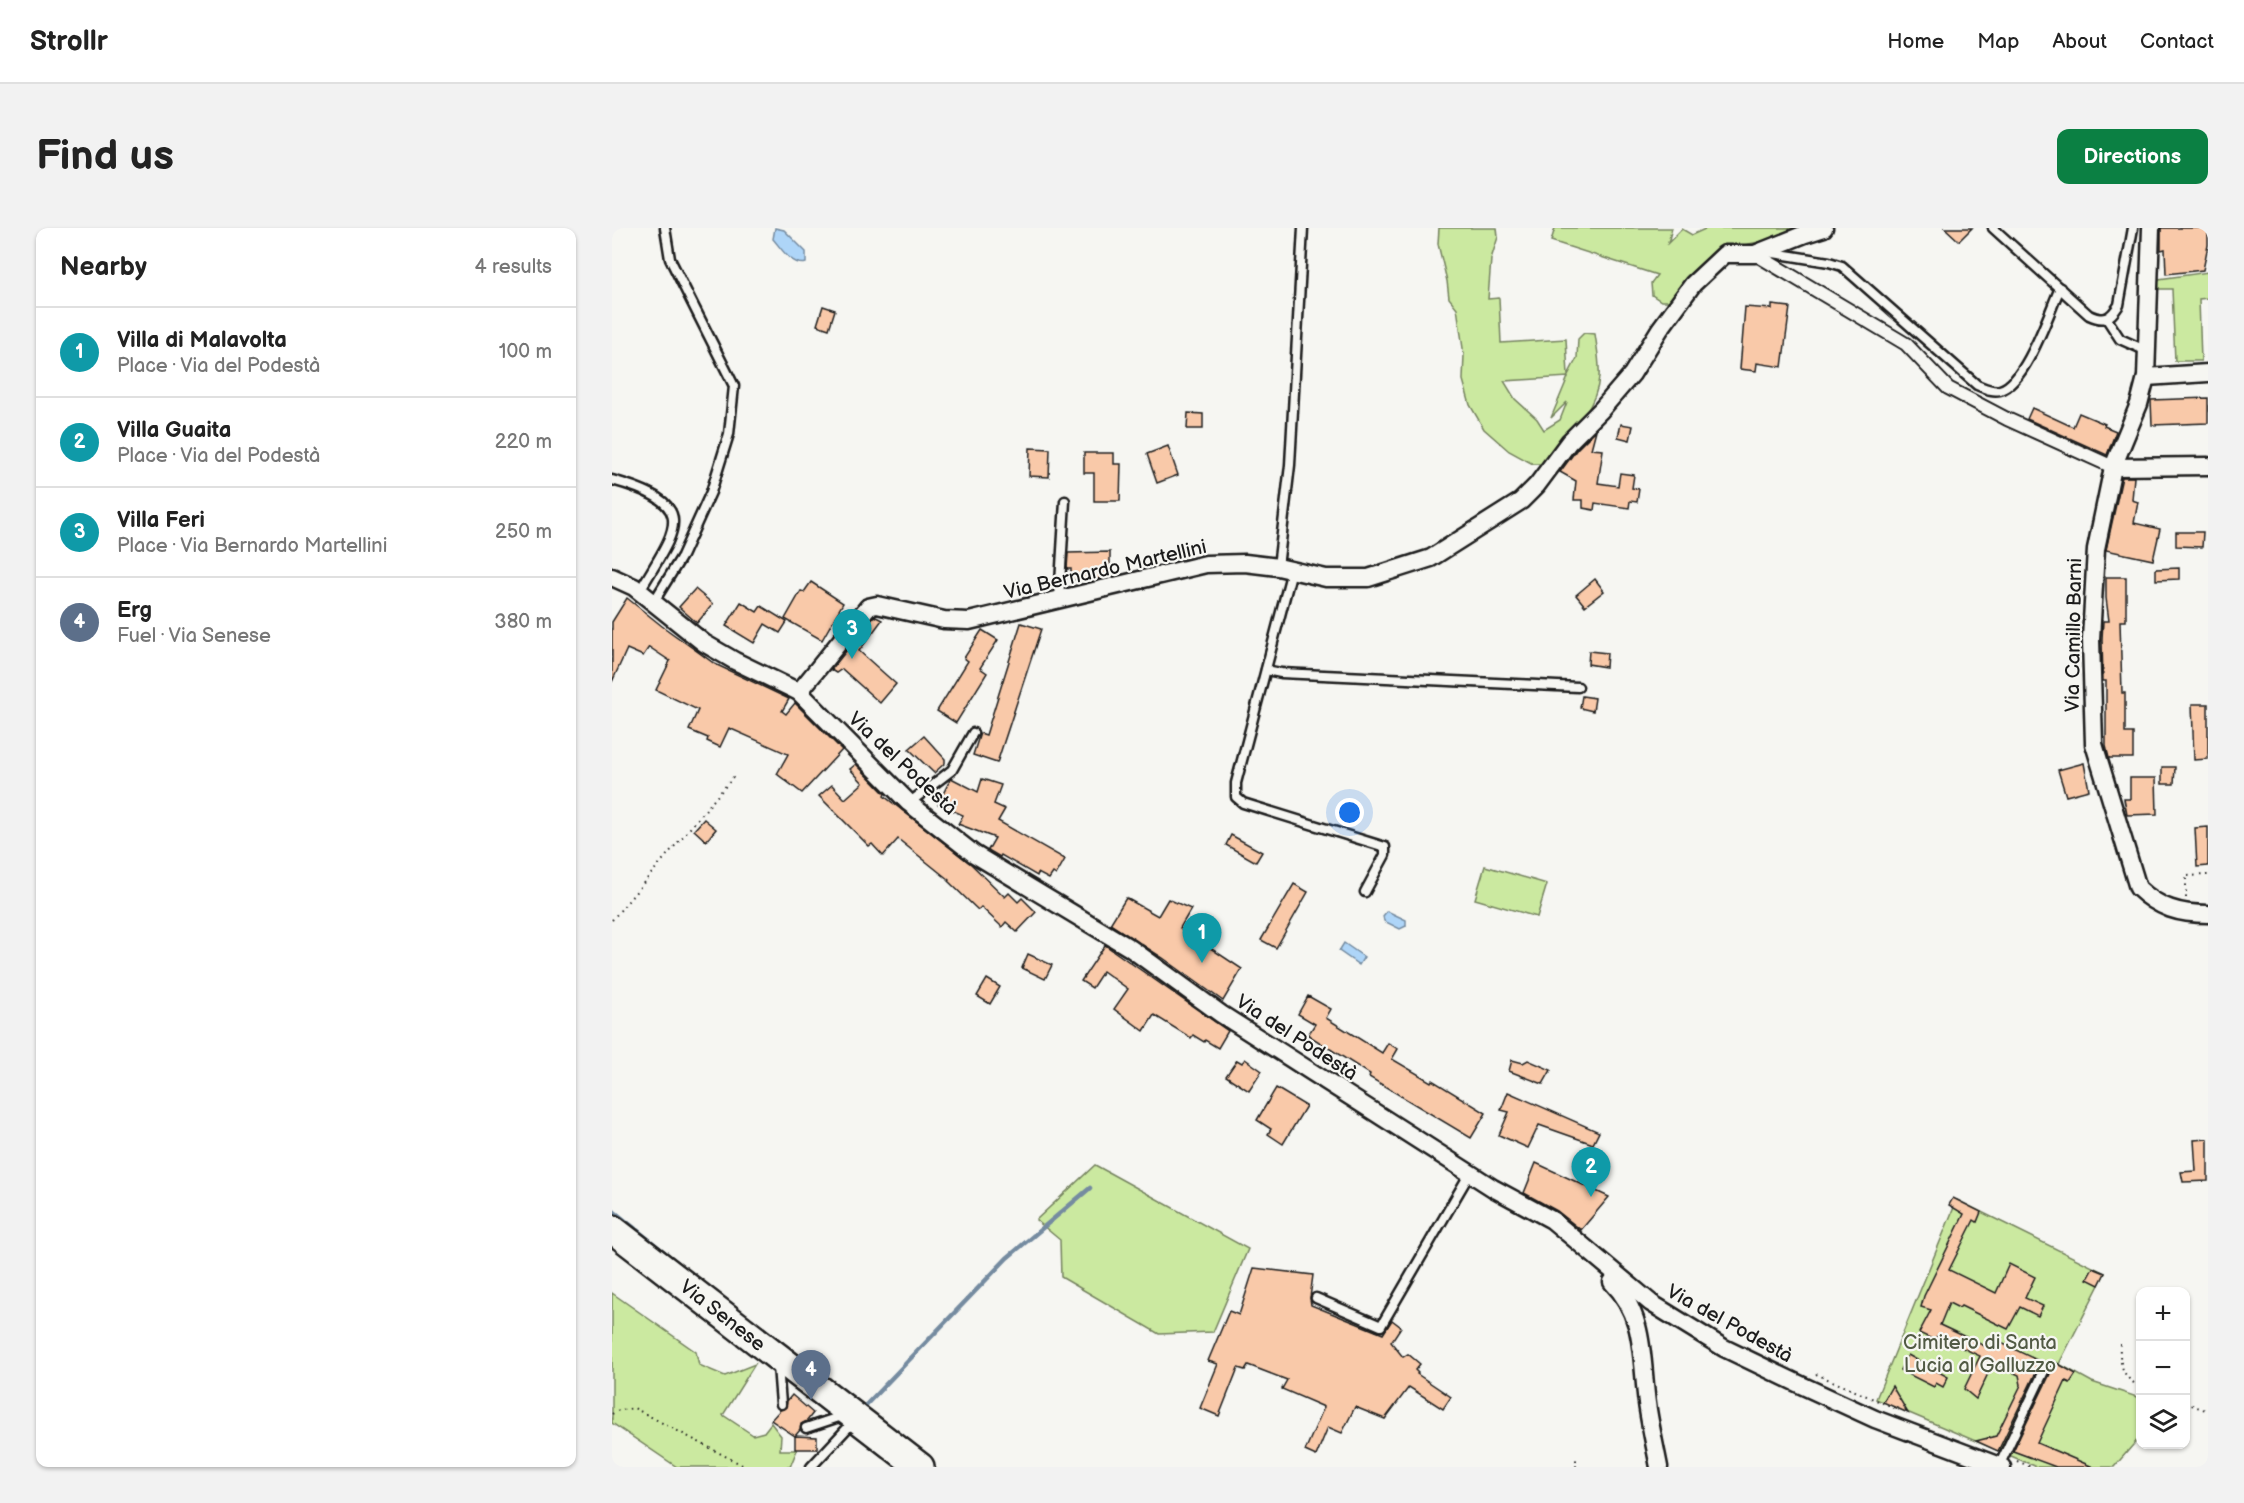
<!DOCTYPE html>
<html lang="en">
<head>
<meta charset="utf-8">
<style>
  body { margin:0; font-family:"Balsamiq Sans",sans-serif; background:#f2f2f2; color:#222 }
  .controls { position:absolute; right:18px; bottom:18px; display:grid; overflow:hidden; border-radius:12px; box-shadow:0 2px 4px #0004 }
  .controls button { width:54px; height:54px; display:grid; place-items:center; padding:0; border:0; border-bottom:2px solid #e0e0e0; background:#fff; color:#222; font:30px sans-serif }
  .you { position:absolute; left:738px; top:585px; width:21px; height:21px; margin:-15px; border:4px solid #fff; border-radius:50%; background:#1a73e8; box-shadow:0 0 0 9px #1a73e833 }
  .badge { display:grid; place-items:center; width:39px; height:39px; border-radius:50%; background:#0b8043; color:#fff; font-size:20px; font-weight:700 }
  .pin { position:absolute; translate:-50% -50px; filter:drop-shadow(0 2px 3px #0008) }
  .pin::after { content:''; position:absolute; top:32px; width:21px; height:18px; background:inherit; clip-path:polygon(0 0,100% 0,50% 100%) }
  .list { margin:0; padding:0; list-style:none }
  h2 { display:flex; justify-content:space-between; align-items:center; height:78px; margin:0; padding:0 24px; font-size:26px }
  h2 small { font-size:20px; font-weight:400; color:#767676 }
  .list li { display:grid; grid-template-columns:39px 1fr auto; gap:18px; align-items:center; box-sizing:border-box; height:90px; padding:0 24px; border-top:2px solid #e0e0e0 }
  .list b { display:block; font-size:22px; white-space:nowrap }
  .list p { margin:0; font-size:20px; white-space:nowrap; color:#767676 }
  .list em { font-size:20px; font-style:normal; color:#767676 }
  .icon { flex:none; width:33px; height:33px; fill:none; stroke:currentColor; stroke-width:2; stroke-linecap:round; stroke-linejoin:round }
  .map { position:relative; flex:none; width:1596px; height:1239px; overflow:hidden; border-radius:12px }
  header { display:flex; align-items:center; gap:36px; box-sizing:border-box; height:84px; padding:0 30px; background:#fff; border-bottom:2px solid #e0e0e0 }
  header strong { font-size:28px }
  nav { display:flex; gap:33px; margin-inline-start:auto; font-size:21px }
  .intro { display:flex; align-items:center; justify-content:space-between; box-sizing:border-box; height:144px; padding:0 36px }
  h1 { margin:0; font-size:42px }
  .button { padding:15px 27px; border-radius:12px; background:#0b8043; color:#fff; font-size:21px; font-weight:700 }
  main { display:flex; gap:36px; padding:0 36px }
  aside { flex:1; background:#fff; border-radius:12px; box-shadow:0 2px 4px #0004 }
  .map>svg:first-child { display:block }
</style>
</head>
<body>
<header>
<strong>Strollr</strong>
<nav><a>Home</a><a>Map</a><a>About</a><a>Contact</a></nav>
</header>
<div class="intro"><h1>Find us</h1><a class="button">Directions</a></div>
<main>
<aside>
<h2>Nearby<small>4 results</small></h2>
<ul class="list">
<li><span class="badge" style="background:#0f9aa8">1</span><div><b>Villa di Malavolta</b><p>Place · Via del Podestà</p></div><em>100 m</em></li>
<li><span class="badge" style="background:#0f9aa8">2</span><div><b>Villa Guaita</b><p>Place · Via del Podestà</p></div><em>220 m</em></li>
<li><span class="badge" style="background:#0f9aa8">3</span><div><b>Villa Feri</b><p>Place · Via Bernardo Martellini</p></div><em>250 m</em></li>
<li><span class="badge" style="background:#5c6f8a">4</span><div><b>Erg</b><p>Fuel · Via Senese</p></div><em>380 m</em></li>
</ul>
</aside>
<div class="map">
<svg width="1596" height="1239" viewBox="0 0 1596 1239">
  <rect width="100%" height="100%" fill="#f6f6f2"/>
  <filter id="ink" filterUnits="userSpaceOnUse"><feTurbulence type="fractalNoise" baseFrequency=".0167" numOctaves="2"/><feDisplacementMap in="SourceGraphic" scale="12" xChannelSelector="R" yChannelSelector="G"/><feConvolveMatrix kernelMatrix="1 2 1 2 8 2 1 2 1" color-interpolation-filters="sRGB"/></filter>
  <g filter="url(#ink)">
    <g fill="#cbe9a0" stroke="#74825e" stroke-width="1.5" fill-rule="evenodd">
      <path d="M827,0h58l1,9 -7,22 -3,40 11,-1 2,45 65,-4 2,36 9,-17 1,-19 6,-6 11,1c2,14 5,29 4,43 -2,34 -35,63 -56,87h-10l-24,-13 -25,-22 -14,-24 -7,-25 1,-25 -7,-47 -8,-10 -2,-17 -9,-37zM956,149l-17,41 16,-16 -7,18 -16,10 -7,-11 -22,-20 -11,-18z"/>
      <path d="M943,0h117l-4,15 14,-14 10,6 15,-7h104l-42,12 -35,7 -60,54h-13l-9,-6 -1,-12 6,-8 -106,-34z"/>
      <path d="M1596,44v26l-9,1 2,62h-26l-3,-72h-19l-1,-9z"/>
      <path d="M873,638l62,18 -10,33 -62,-18z"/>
      <path d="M483,937l153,84 -35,83 -54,2 -98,-57 -1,-37 -24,-20z"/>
      <path d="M1345,972l148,73 -46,91 33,18 48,16v39l-26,30h-77l-161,-68z"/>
      <path d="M0,1065l84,59 3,13 26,11 30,-12 -32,51 30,20 11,-3 7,-9 10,13 -1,14h17l-7,17h-113l-65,-44z"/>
    </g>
    <g fill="#aed5f8" stroke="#748ba0" stroke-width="1.5">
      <path d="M163,0l9,2 22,22v11c-14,4 -25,-15 -33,-24z"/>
      <path d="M775,683l19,9v6l-6,3 -16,-8 -1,-5z"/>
      <path d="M732,715l20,14 -5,8 -20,-14z"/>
    </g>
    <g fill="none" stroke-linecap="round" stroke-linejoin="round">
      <g stroke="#748ba0" stroke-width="4.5">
        <path d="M0,982l67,54"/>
        <path d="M250,1181l145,-151 83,-70"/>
      </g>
    </g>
    <g fill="#f9c9a9" stroke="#1c1c1c" stroke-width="1.5">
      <path d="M1333,0h27l-13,13z"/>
      <path d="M1549,0h47v17l-5,25 -37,4 -1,-25 -4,1z"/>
      <path d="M1160,77l18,2 -8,60 -25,-4 -1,8 -16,-2 5,-62 27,2z"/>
      <path d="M211,78l12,4 -6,19 -12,-4z"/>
      <path d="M1596,170v25l-56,2 -1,-25z"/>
      <path d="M1420,180l41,19 6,-14 26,11 -1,2 12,5 -9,24 -80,-36z"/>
      <path d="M576,185l15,1v15h-16z"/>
      <path d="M1009,196l12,2 -3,14 -12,-3z"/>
      <path d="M984,202l-5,19 12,1 -5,33 20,3 2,-13 14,2 -2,13 7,1 -2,13 -7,-1 -1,7 -34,-5 -1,7 -11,-2v-8h-9l2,-19 -16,-9 17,-23z"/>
      <path d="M556,218l10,29 -21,8 -10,-29z"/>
      <path d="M418,220l20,1 -1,28 -20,-1z"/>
      <path d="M472,225h30v11h7l-1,37h-26v-28h-10z"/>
      <path d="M1510,249h12l-2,23 6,2 -4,21 26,6 -7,31 -47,-10z"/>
      <path d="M1564,304h27l-1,15 -26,-1z"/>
      <path d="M498,324v24l-13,3 -26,1v-11h-4l1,-16z"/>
      <path d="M1567,340v11l-23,1v-11z"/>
      <path d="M1494,349h20v44h-6l2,72h3v40h8v25h-24l-3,-12v-65h-3l-1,-42 1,-18h6l-3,-23z"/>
      <path d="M983,351l9,12 -19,15 -9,-11z"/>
      <path d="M199,354l32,21 -21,37 -37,-21 16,-28 3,1z"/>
      <path d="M83,361l18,15 -16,19 -18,-16z"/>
      <path d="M15,370l35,28 53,38 74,35 -7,12 4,3 9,-11 47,47 -40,43 -25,-19 11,-20 -59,-26 -9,19 -13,-6 1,-3 -19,-8 9,-20 -42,-20 14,-29 -21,-14 -6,9 -16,-7 -15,33v-60z"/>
      <path d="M129,374l16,10 4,-6 26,16 -7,11 -15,-9 -11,19 -28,-17z"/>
      <path d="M262,388l8,4 -23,31 37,33 -16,19 -38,-34 -6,4 -5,-3z"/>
      <path d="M409,395l20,6 -44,134 -24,-8 7,-22 6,2z"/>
      <path d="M370,402l16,10 -18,28 7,5 -31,50 -19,-12 31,-50 -4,-3z"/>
      <path d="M977,423l18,2 -1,14 -18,-3z"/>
      <path d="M970,468l13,2 -2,13 -13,-3z"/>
      <path d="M1580,476h16v55l-14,1z"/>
      <path d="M312,508l21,23v4l-11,10 -25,-24z"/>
      <path d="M1472,535l5,27 -23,6 -8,-26z"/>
      <path d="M244,536l29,30 -1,2 87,68 34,33 4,-4 9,9 4,-4 14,14 -19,20 -11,-10 -4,5 -21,-20 -3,3 -30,-29 1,-1 -51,-41 -15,17 -11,-12 -3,2 -50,-50 13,-11 13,14 18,-16 -13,-14z"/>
      <path d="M1550,539h13l-1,17h-12z"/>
      <path d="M339,550l27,14 4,-13 19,6 -7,19 11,5 -7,12 67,38 -9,16 -3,-2 -4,6 -11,-6 -1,3 -36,-21 -1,2 -12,-7 7,-12 -37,-14 5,-9 -25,-11z"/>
      <path d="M1518,550h26l1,36 -30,1 -3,-16h6z"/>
      <path d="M92,591l12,10 -10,12 -12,-11z"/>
      <path d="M1596,599v39l-11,1 -2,-39z"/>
      <path d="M619,607l31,17 -6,10 -30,-17z"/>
      <path d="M682,656l14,8 -32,56 -15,-8z"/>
      <path d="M514,670l32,18 10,-17 23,10 -11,19 62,41 -19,32 -60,-43 -53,-34z"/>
      <path d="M493,717l123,86 -10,17 -13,-8 -1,2 -11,-7 -2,3 -37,-23 -10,16 -30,-22 14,-20 -25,-18 -11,17 -11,-7z"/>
      <path d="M416,726l24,11 -7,14 -23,-11z"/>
      <path d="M375,751l13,8 -10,17 -13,-8z"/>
      <path d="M696,768l23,13 -5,9 56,35 6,-10 10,6 -6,10 39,23 1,-2 54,33 -15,25 -102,-61 1,-3 -62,-39 7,-11 -17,-10z"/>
      <path d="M633,831l17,12 -13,20 -23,-15 11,-16 5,3z"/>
      <path d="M900,832l11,3 5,-3 23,10 -8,14 -34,-13z"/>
      <path d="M664,860l30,18 -23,38 -15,-10 3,-5 -14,-9z"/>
      <path d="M896,864l91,40 -6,12 -54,-19 -11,23 -29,-13 10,-23 -8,-2z"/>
      <path d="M1596,911v42l-25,1 -2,-10 15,-1 -2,-31z"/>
      <path d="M924,935l73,34 -28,33 -24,-19 -33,-18z"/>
      <path d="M1341,970l28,14 -4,10 -3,-2 -25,50 47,23 13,-29 26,13 -10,21 18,8 -5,10 -18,-9 -12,22 -47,-23 -2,2 -10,-5 -9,22 51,24 4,-9 48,23 -4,3 -41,85 -22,-10 20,-5 25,-51 -2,-10 -26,-12 -17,36 -12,-10 16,-33 -43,-20 -3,4 -15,-7 12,-23 -10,-3 3,-11 40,-82 -15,-9z"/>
      <path d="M642,1040l59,7 -3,23 1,7 72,29 9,-14 9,7 -10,15 12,15 5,-3 12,10 -5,6 3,3 -1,1 34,23 -8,12 -34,-22 -24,32 -30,-12 -13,26 -14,-6 -12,29 -11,-5 19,-44 -42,-18 5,-9 -39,-15 -3,5 -7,-2 -19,48 -19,-8 18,-44 -10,-3 21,-50 10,4z"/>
      <path d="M1481,1040l12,5 -6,12 -12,-6z"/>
      <path d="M1296,1127l40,22 -5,10 -7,-4 -2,4 -34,-17z"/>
      <path d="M1441,1133l23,13 -6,9 -4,-2 -29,62 56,24h-37l-43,-16 38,-79z"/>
      <path d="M1280,1158l16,27 -25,-11z"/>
      <path d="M180,1167l21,18 -6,8 -6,3 -1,6 -5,6 -24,-16 9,-10 6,-3 1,-6z"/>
      <path d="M183,1208l22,1v12h-22z"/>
    </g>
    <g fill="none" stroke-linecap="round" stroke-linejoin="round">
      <g stroke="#1c1c1c" stroke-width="13">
        <g id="service">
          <path d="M1381,0l96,87c15,7 21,4 30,-10l14,-77"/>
          <path d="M1155,24l62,10 13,4 135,119c8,3 15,7 23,5 26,-7 49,-78 60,-102"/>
          <path d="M1495,91l13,20 27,12"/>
          <path d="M0,252c91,25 63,50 27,112"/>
          <path d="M666,339l12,-102 13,-237"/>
          <path d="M680,342l-56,213v14l7,6 142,44v8l-20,37"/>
          <path d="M447,372l6,-99"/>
          <path d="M41,375l29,-47 29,-64 18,-58 5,-48 -64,-127 -5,-31"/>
          <path d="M654,442l15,3 297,14"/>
          <path d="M297,575l43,-33 21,-37"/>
          <path d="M704,1070l65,28 89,-153"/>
          <path d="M166,1138l3,38"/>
          <path d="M194,1200l39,-13"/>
          <path d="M1387,1238l46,-97"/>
          <path d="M199,1239l44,-47"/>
        </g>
      </g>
      <g stroke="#1c1c1c" stroke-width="16">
        <path id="pedestrian" d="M1143,26l151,90 42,44 59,31 106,48"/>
      </g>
      <g stroke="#1c1c1c" stroke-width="21">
        <g id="minor">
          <path d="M1539,0l-5,149 -7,27 -26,63 -17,82 -5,90 3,105 44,144c21,20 41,26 70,26"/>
          <path d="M1534,149l62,-4"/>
          <path d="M1501,239l95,-1"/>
          <path d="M0,349l22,10 70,56 31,18 64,31 110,111 65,51 156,94 91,66 272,174 59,32 99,83 73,45 77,37 74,34 127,48"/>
          <path d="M187,464l69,-85 9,-2 67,15 25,1 237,-57 39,-1 33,4 48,11h42l63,-20 90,-57 16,-16 32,-43 32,-32 31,-36 28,-45 33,-45 32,-30h30l50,-20 19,-6"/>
          <path d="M1000,1054c34,34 29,78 35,121 3,22 8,43 12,64"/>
        </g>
      </g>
      <g stroke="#1c1c1c" stroke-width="32">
        <path id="primary" d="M0,1001l308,238"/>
      </g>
      <g stroke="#1c1c1c" stroke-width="2" stroke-dasharray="1.5 4.5" stroke-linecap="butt">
        <path d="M1574,670v-22l22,-1"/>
        <path d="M0,692l123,-145"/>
        <path d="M1508,1116c-1,18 2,35 20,42"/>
        <path d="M1204,1146l83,36"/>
        <path d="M1574,1175l22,8"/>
        <path d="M0,1186l4,-3 18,-3 112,59"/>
        <path d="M1405,1233l14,6"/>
        <path d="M964,1239v-10"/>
      </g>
      <use href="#service" stroke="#f6f6f2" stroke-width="8"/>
      <use href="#pedestrian" stroke="#f6f6f2" stroke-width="12"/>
      <use href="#minor" stroke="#f6f6f2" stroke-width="16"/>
      <use href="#primary" stroke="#f6f6f2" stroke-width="27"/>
    </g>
  </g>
  <g text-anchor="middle" stroke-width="4.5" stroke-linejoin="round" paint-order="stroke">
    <g font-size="20" fill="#1c1c1c" stroke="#f6f6f2">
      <text transform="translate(493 341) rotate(-13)" y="7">Via Bernardo Martellini</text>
      <text transform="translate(1461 407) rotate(-89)" y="7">Via Camillo Barni</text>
      <text transform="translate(291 535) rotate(43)" y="7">Via del Podestà</text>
      <text transform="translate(685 809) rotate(33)" y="7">Via del Podestà</text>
      <text transform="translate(111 1087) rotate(38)" y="7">Via Senese</text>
      <text transform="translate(1118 1095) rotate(29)" y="7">Via del Podestà</text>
    </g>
    <g font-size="20" fill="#515a44" stroke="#f6f6f2">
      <text x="1368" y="1121">Cimitero di Santa<tspan x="1368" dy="23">Lucia al Galluzzo</tspan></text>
    </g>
  </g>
</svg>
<div class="controls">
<button>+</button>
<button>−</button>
<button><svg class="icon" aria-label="layers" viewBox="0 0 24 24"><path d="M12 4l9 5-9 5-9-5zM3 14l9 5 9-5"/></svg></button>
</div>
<div class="you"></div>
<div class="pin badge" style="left:590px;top:735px;background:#0f9aa8">1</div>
<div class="pin badge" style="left:979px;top:969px;background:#0f9aa8">2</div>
<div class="pin badge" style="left:240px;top:431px;background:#0f9aa8">3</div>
<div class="pin badge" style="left:199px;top:1172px;background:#5c6f8a">4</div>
</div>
</main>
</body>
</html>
